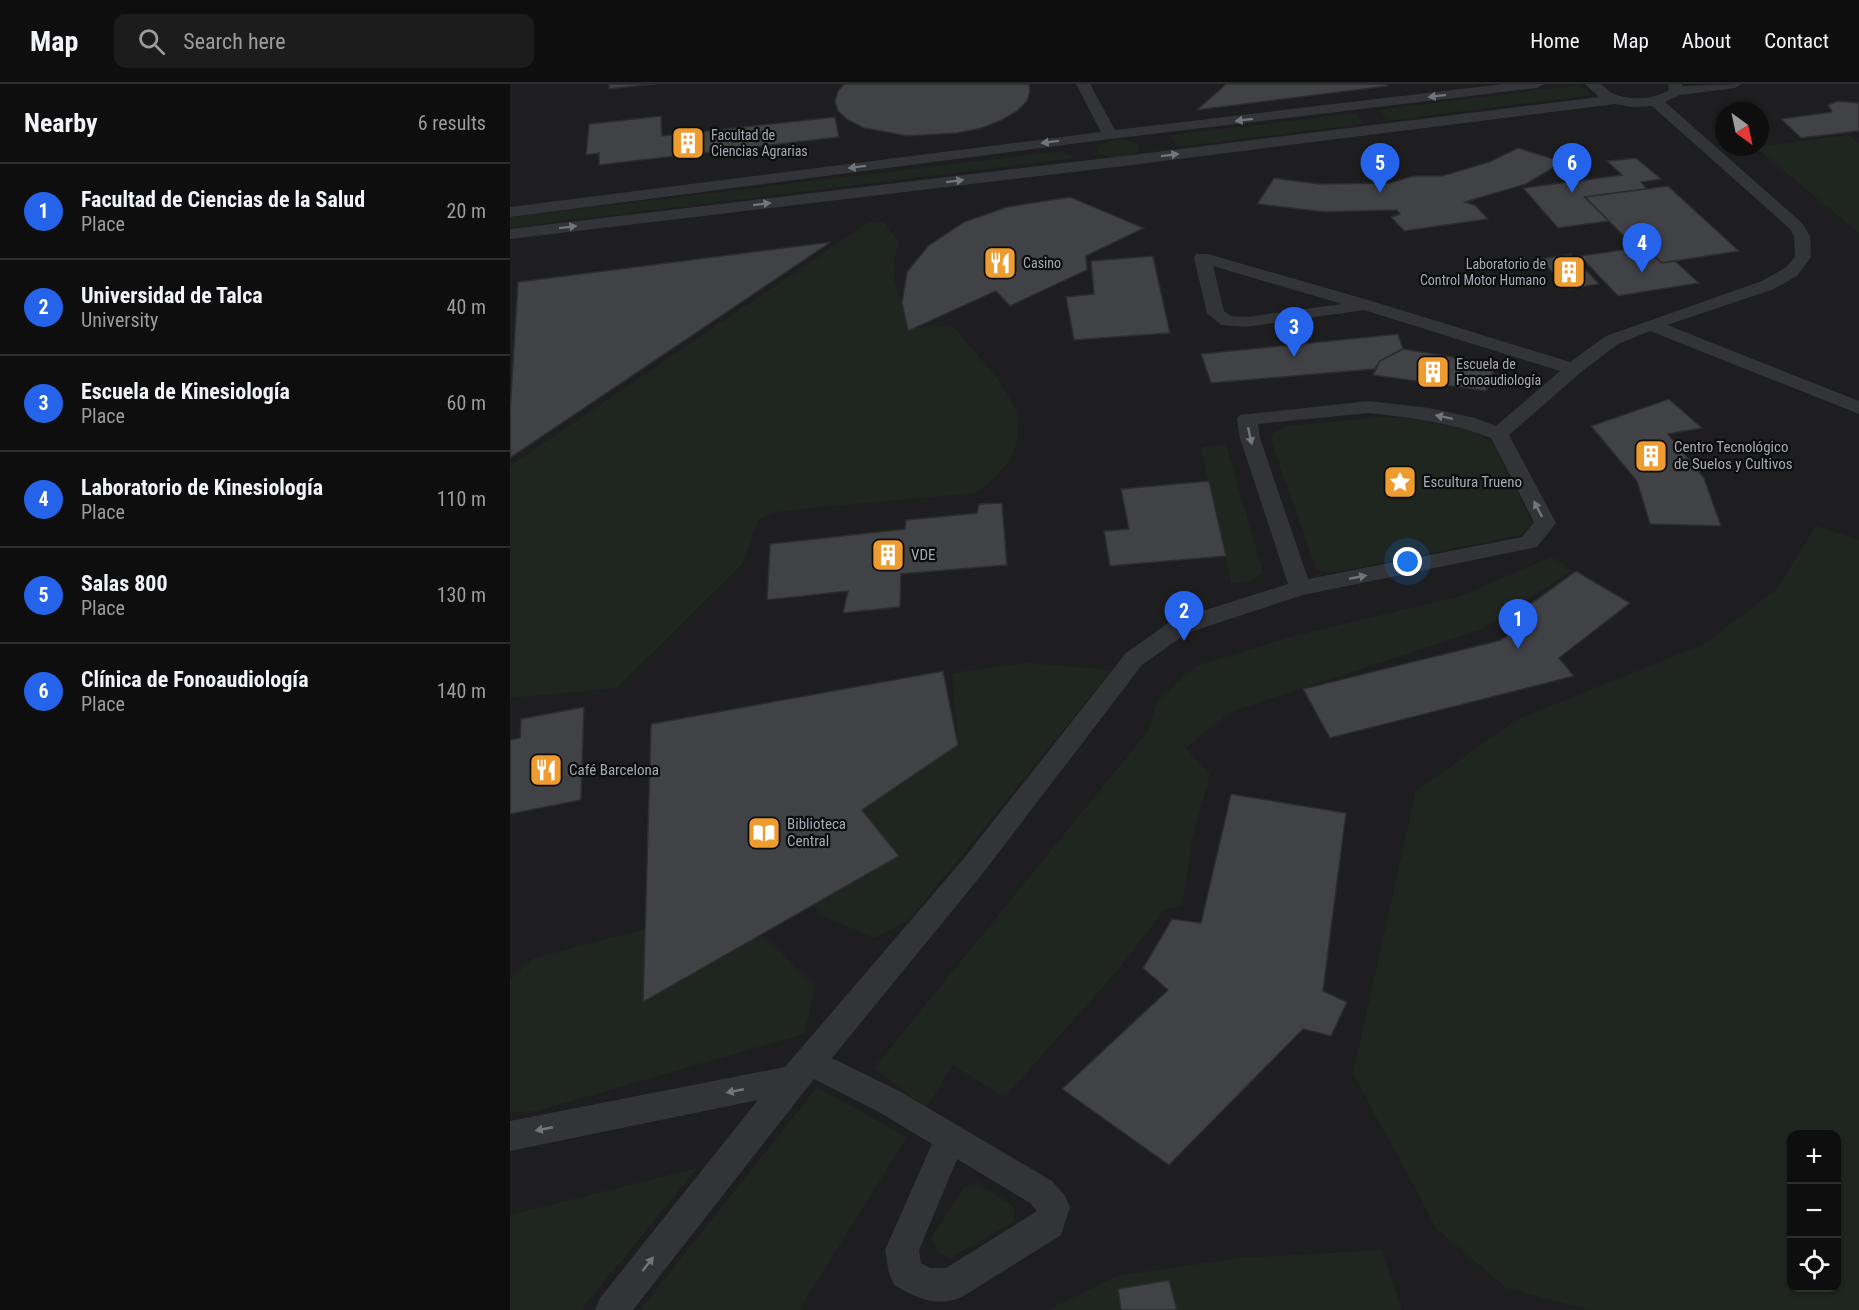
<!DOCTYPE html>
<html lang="en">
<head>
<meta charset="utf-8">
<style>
  body { margin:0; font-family:"Roboto Condensed",sans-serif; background:#1c1c1c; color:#f1f3f6 }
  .controls { position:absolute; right:18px; bottom:18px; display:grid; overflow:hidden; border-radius:12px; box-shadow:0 2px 4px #0004 }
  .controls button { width:54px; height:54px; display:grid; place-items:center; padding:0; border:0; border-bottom:2px solid #2e2e2e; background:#0e0e0e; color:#f1f3f6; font:30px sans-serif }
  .compass { position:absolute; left:1205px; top:18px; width:54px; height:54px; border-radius:50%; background:#0e0e0e; box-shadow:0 2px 4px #0004; rotate:147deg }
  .you { position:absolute; left:898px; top:478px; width:21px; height:21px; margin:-15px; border:4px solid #fff; border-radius:50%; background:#1a73e8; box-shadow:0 0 0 9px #1a73e833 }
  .badge { display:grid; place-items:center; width:39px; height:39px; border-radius:50%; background:#2563eb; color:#fff; font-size:20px; font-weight:700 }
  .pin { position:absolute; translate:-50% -50px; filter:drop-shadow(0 2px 3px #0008) }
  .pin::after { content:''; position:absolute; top:32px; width:21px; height:18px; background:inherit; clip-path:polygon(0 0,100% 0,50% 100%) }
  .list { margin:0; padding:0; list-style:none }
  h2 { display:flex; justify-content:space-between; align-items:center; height:78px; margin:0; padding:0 24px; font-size:26px }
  h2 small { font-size:20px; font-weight:400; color:#9b9c9e }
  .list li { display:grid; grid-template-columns:39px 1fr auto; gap:18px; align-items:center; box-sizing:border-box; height:96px; padding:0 24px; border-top:2px solid #2e2e2e }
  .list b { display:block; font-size:22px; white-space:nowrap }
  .list p { margin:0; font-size:20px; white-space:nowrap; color:#9b9c9e }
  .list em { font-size:20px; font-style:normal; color:#9b9c9e }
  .icon { flex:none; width:33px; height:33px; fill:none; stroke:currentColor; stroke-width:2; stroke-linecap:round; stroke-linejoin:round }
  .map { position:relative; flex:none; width:1349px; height:1226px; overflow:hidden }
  header { display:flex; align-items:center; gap:36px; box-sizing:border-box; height:84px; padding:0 30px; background:#0e0e0e; border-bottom:2px solid #2e2e2e }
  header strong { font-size:28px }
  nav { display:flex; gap:33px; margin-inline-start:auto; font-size:21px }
  .search { width:420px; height:54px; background:#1c1c1c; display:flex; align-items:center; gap:15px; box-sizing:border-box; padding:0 21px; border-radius:12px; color:#9b9c9e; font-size:22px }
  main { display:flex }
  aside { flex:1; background:#0e0e0e }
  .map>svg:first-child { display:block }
</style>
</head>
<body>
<header>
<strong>Map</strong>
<div class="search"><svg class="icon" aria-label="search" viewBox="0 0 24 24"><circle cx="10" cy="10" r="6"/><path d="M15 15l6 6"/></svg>Search here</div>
<nav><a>Home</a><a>Map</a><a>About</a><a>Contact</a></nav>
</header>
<main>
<aside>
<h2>Nearby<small>6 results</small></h2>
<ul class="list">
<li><span class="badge">1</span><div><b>Facultad de Ciencias de la Salud</b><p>Place</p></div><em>20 m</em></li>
<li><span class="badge">2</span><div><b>Universidad de Talca</b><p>University</p></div><em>40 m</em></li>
<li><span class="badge">3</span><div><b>Escuela de Kinesiología</b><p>Place</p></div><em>60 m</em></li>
<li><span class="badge">4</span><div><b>Laboratorio de Kinesiología</b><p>Place</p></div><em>110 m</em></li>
<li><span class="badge">5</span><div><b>Salas 800</b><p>Place</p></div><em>130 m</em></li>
<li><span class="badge">6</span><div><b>Clínica de Fonoaudiología</b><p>Place</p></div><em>140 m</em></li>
</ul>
</aside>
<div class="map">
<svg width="1349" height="1226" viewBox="0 0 1349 1226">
  <rect width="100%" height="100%" fill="#121213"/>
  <path fill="#1e1e20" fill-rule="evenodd" d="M0,0h1349v1226h-1349zM1214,27h36v36h-36zM1282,1050h44v154h-44z"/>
  <g fill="#1e261f" fill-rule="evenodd">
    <path d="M1069,1l12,10 -204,26 -9,-11z"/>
    <path d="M846,29l9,11 -188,23 -7,-12z"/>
    <path d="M1338,51l11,8v90l-104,-86z"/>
    <path d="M605,55l13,1 9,4 2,6c-10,10 -30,10 -41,2v-4l5,-5z"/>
    <path d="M553,67l12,7 -565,70v-11z"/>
    <path d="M359,138h15l15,21c-13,33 1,56 15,85l38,-3 45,53 20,33 1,29 -10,23 -19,20 -14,10 -165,15 -32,4 -19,7 -16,44 -126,125 -107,10v-232z"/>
    <path d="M862,334h38l66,13 17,13 39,78 -11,13 -190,38 -15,-4 -45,-128 2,-8 14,-7z"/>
    <path d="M716,360l37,128 -12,9 -20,2 -30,-136z"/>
    <path d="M1306,442l43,14v770h-269l-84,-22 -69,-59 -84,-155 63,-283 100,-71 188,-76 72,-54zM1282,1050h44v154h-44z"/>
    <path d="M1041,473l22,13 -93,60 -250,82 -42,34 -7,-3 29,31 -18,66 -10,66 -17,3 -48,62 -113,127 -51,-33 -27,43 -52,-40 274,-337 9,-30 39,-35 101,-31 164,-39z"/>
    <path d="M517,579l85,7 -203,250 -34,18 -53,-22 -10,-11 87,-49 -37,-46 96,-65 -6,-72z"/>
    <path d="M135,845l-2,72 118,-67 55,52 -12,48 -267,77 -27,2v-133l24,-22z"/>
    <path d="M307,1003l90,50 -108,173h-159z"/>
    <path d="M187,1084l-116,142h-71v-95z"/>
    <path d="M467,1098l37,25 1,14 -65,37 -13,-6 -6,-14 33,-51z"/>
    <path d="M872,1166l20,60h-225l-8,-30 -50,9 2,21h-74l70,-34 121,-18z"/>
  </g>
  <g fill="#414246" stroke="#2c2c2f" stroke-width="1.5">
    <path d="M99,0h47l-47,5z"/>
    <path d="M334,0h185l1,7 -3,10 -10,10 -15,9 -20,8 -24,5 -51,3 -43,-8 -16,-8 -10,-9 -3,-10 3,-10z"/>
    <path d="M716,0h160l2,2 -191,24z"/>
    <path d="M1328,17l21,2v28l-58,7 -20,-19 51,-7 -4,-7z"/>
    <path d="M151,32l1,20 173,-19 4,20 -240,28v-12l-13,2 3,-31z"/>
    <path d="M1008,64l45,14 -37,22 -61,18 10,3 13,14 -84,12 -13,-14 9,-3 -3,-4 -72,2 -68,-8 17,-26 45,6 71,-1 23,-7h29l47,-14z"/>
    <path d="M1126,74l25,21 -20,3 6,7 -62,8 24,24 -51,7 -35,-40 99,-13 -15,-14z"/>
    <path d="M1158,102l71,65 -77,12 -19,-16 -7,1 -51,-51z"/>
    <path d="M560,113l74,31 -58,28 1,14 -77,36 -14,-15 -88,40 -6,-28 5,-31 21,-26 36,-24 43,-15z"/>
    <path d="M321,158l-321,216v-46l8,-130z"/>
    <path d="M1133,163l19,16 13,-2 24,22 -81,13 -38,-40z"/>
    <path d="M1061,170l28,30 -31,5 -28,-30z"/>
    <path d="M643,172l17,77 -96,7 -8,-43 28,-3 -3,-33z"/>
    <path d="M888,250l5,15 -23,12 -5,8 -164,14 -10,-29z"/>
    <path d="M893,265l93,15 -10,27 -113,-16 7,-14z"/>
    <path d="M1159,315l33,29 -34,6 36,44 17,48 -71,-2 -13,-43 -46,-55z"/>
    <path d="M699,397l17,75 -116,10 -6,-35 25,-2 -8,-40z"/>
    <path d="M492,419l5,62 -106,9 -1,33 -57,6 5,-22 -81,9 3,-56 135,-15 1,-9 71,-7 2,-9z"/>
    <path d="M1066,487l54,32 -71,55 15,18 -244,62 -27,-49 198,-49 23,-15 -11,-8z"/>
    <path d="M433,587l15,74 -96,65 37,46 -256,146 8,-278z"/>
    <path d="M74,623l-3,93 -71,14v-74l10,-2 1,-19z"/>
    <path d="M721,710l115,19 -23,178 24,11 -16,34 -28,-7 -134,136 -107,-76 106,-99 -25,-22 29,-49 29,4z"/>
    <path d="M659,1196l8,30h-56l-3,-21z"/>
  </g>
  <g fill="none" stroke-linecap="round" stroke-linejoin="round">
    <g fill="#333438" fill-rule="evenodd">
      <path d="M566,0h14l25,46 388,-46h41l-7,4 -427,51 -600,78v-10l591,-75z"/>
      <path d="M1075,0c4,0 12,0 15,0 4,2 8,7 12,9 17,8 41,7 57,-3l-1,-6h14v2l60,-2 -7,4 -55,7 -15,7 137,121 8,13 1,21 -14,19 -23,13 -107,36 192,76v13l-209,-83 -32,13 -38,29 -71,62 47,88 -19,24 -234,48 -116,38 -45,32 -159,208 -151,185 69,34 151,89 13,15 5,11 -9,28 -99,62c-26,11 -45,1 -68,-12l-5,-12 -4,-23 47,-106 -53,-32 -65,-33 -181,231h-38l5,-12 158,-198 -248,51v-30l275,-54 180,-210 161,-204 45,-32 117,-37 -48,-146 -3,-19 3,-4 129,-14 60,7 46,10 21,8 64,-55 -196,-61 -118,17 -25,-2 -14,-12 -13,-55 2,-4h12l167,48 195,60 36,-26 156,-55 23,-13 10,-11 -1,-21 -4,-7 -138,-123 -20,1 -17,-3 -491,62 -614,73v-10l614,-73 475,-59zM703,182l129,38 -96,13 -15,-1 -7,-5zM859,329c42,5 82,9 122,25l43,84 -12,15 -214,42 -48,-141 -2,-14zM447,1075l73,44 7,8 -91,57h-16l-9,-5 -2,-13z"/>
    </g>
  </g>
  <defs><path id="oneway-solid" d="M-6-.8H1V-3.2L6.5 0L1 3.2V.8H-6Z" transform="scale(1.5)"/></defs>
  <g fill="#71757c">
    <use href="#oneway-solid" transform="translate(927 12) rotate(173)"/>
    <use href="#oneway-solid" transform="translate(734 36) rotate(173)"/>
    <use href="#oneway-solid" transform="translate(540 58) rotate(173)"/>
    <use href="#oneway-solid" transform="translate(660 71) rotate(-7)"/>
    <use href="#oneway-solid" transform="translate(347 83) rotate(173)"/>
    <use href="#oneway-solid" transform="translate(445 97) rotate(-7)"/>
    <use href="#oneway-solid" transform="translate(252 120) rotate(-7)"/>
    <use href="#oneway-solid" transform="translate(58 143) rotate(-7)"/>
    <use href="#oneway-solid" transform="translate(934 333) rotate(-168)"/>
    <use href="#oneway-solid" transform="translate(740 352) rotate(77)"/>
    <use href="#oneway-solid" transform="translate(1028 425) rotate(-117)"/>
    <use href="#oneway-solid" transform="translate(848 493) rotate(-11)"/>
    <use href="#oneway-solid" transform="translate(225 1007) rotate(169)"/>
    <use href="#oneway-solid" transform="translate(34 1045) rotate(169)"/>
    <use href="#oneway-solid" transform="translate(138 1180) rotate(-52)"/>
  </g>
  <defs>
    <g id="building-square" transform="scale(1.725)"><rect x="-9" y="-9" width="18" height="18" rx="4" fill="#ee9c2f" stroke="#0d0d0e"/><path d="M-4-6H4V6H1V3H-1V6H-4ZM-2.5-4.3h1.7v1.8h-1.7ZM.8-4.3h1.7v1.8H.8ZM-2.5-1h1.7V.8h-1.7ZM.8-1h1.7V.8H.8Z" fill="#fff"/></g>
    <g id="restaurant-square" transform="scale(1.725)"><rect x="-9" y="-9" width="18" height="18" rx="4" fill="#ee9c2f" stroke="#0d0d0e"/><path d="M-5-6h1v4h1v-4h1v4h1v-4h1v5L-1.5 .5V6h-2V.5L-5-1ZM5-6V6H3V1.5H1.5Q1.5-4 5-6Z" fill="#fff"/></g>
    <g id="sight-square" transform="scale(1.725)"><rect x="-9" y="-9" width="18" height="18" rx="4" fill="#ee9c2f" stroke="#0d0d0e"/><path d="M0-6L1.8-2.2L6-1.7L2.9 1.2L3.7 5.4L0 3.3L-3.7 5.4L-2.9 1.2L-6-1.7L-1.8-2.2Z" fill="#fff"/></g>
    <g id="library-square" transform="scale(1.725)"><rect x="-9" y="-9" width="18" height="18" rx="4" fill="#ee9c2f" stroke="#0d0d0e"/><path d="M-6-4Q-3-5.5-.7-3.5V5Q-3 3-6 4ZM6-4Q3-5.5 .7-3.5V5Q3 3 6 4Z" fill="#fff"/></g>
  </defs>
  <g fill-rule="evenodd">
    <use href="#building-square" x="178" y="59"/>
    <use href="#restaurant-square" x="490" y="179"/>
    <use href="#building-square" x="1059" y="188"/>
    <use href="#building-square" x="923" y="288"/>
    <use href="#building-square" x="1141" y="372"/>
    <use href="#sight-square" x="890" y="398"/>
    <use href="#building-square" x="378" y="471"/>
    <use href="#restaurant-square" x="36" y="686"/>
    <use href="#library-square" x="254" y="749"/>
  </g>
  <g text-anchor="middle" stroke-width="4.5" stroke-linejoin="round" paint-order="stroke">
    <g font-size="14" fill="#a4aab4" stroke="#0d0d0e" text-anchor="start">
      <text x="201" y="56">Facultad de<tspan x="201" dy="16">Ciencias Agrarias</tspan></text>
      <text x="513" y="184">Casino</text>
      <text x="1036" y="185" text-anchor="end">Laboratorio de<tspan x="1036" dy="16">Control Motor Humano</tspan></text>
      <text x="946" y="285">Escuela de<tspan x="946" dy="16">Fonoaudiología</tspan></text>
    </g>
    <g font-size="15" fill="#a4aab4" stroke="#0d0d0e" text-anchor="start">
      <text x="1164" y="368">Centro Tecnológico<tspan x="1164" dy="17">de Suelos y Cultivos</tspan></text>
      <text x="913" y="403">Escultura Trueno</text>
      <text x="401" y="476">VDE</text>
      <text x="59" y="691">Café Barcelona</text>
      <text x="277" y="745">Biblioteca<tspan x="277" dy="17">Central</tspan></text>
    </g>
  </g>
</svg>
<div class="controls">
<button>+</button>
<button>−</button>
<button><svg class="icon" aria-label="locate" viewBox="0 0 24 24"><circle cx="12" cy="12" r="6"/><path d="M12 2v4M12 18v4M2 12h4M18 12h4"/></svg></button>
</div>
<svg class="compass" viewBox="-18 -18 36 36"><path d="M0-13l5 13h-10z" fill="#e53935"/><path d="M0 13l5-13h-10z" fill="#9b9c9e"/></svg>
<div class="you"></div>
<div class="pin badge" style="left:1008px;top:565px">1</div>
<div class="pin badge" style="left:674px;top:557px">2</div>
<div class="pin badge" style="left:784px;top:273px">3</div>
<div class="pin badge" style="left:1132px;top:189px">4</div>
<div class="pin badge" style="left:870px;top:109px">5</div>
<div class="pin badge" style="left:1062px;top:109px">6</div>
</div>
</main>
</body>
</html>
